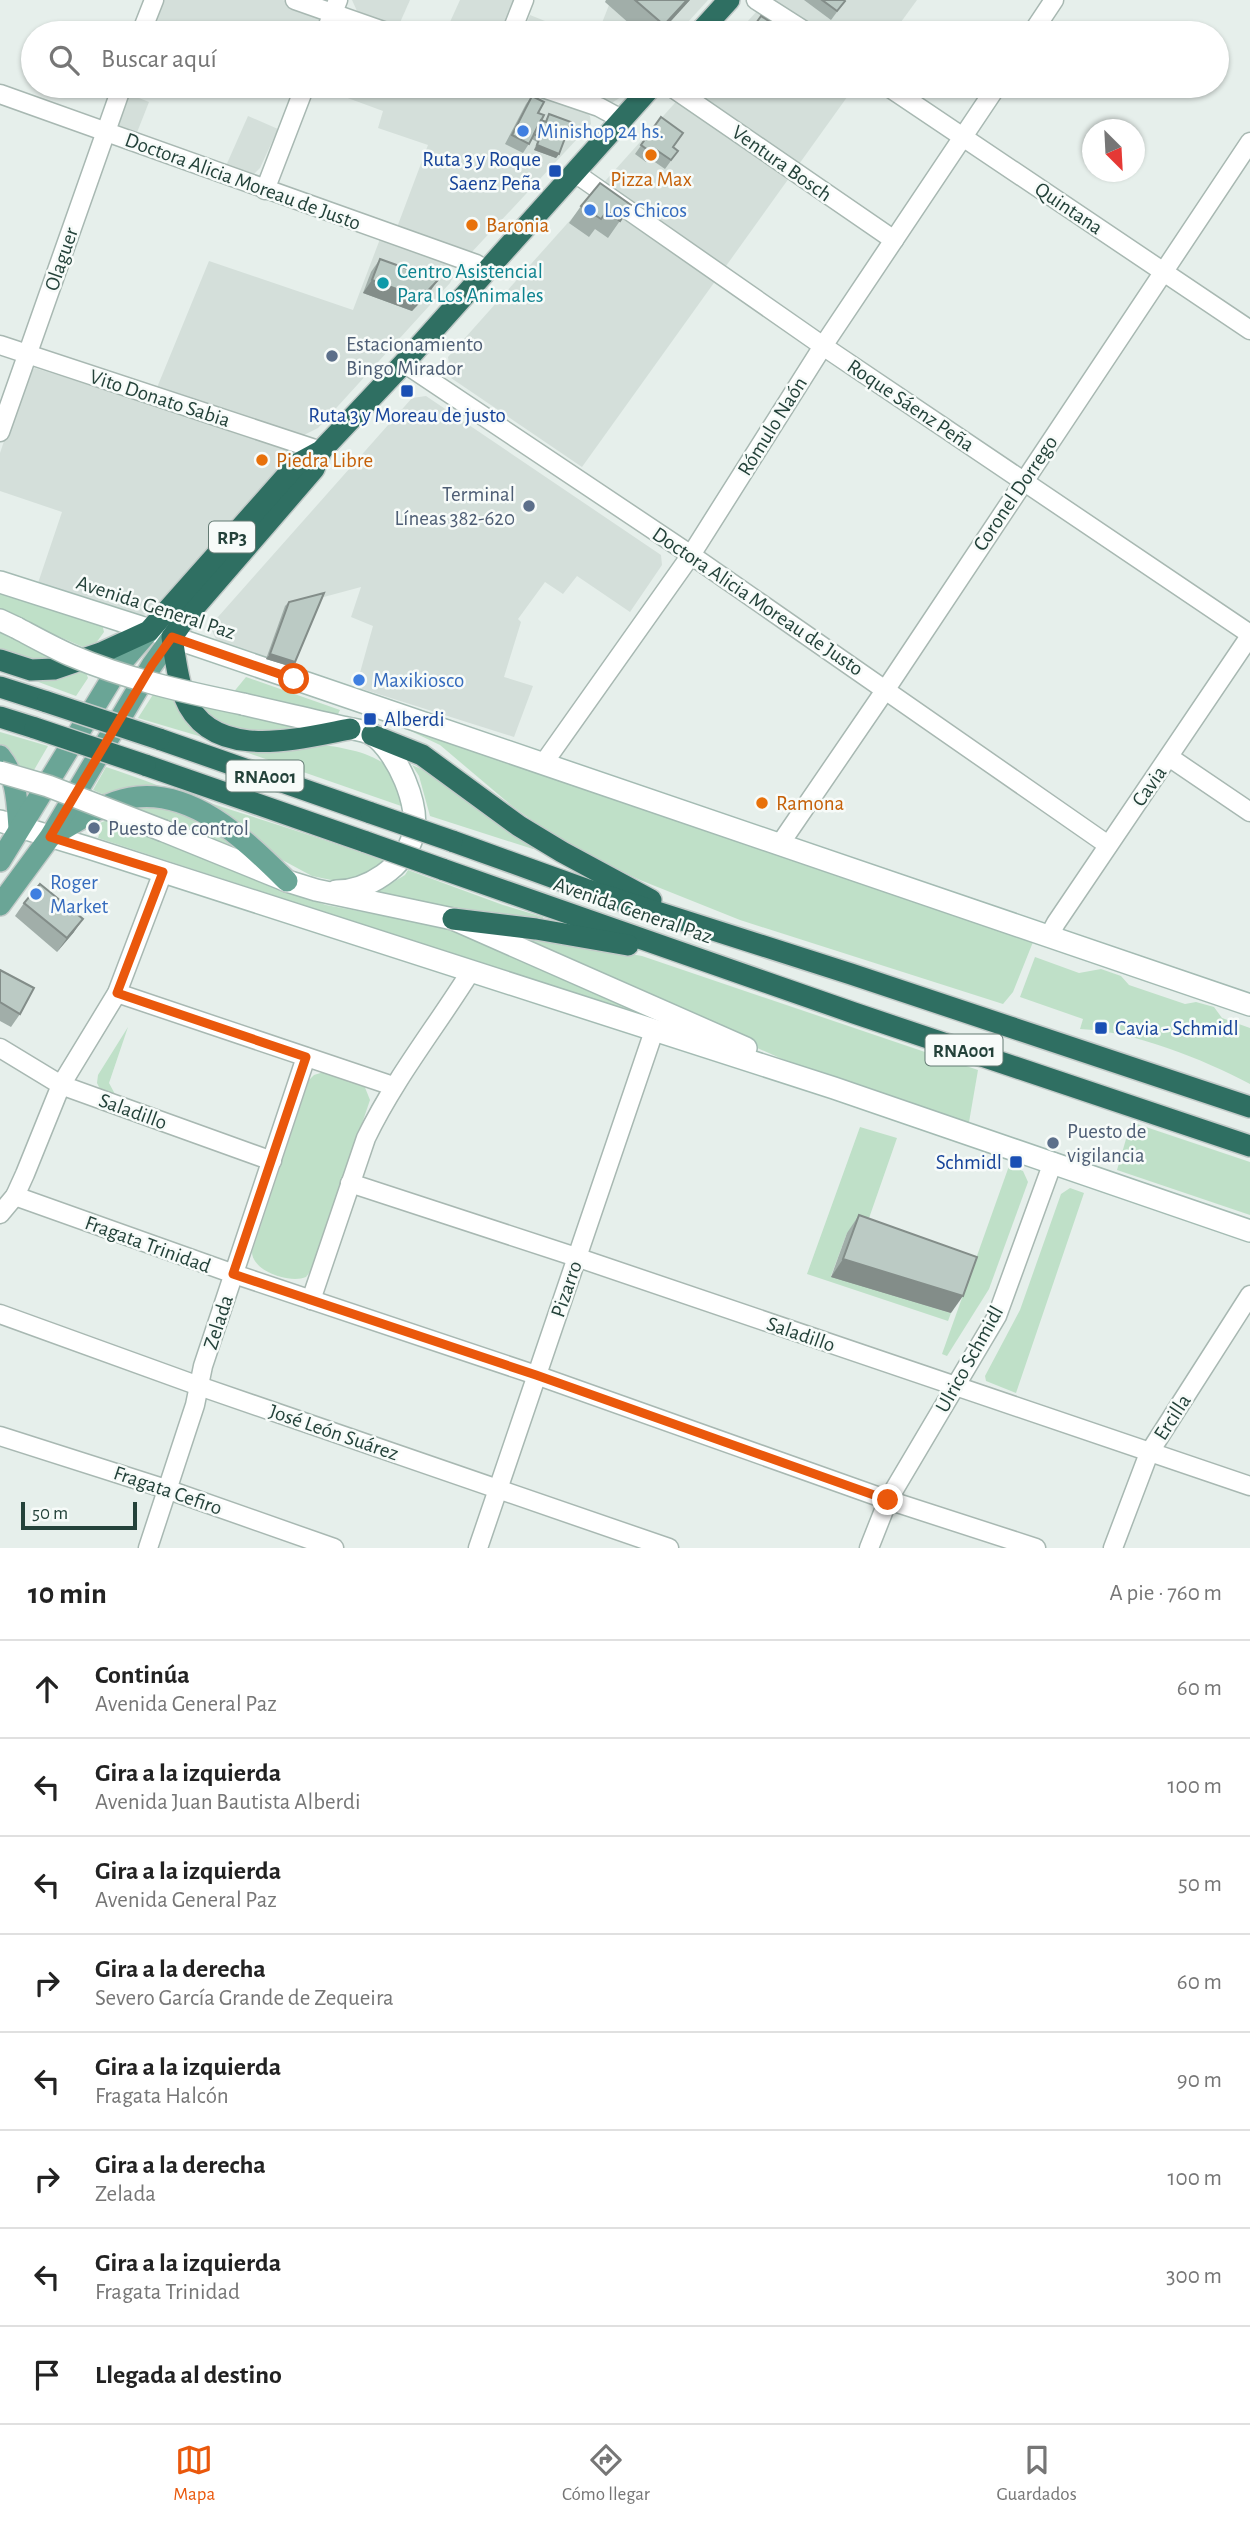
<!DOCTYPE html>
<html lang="es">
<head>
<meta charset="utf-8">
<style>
  body { margin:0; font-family:"Alegreya Sans",sans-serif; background:#f2f2f2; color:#222 }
  .compass { position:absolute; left:1082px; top:119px; width:63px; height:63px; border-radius:50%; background:#fff; box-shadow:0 2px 5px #0004; rotate:156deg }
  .scale { position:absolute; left:21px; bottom:18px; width:116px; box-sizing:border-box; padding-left:7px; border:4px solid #24423a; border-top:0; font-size:19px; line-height:24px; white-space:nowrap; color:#24423a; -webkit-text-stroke:5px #f7fbf9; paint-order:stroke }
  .stop { position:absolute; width:21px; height:21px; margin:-16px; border:5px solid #ea580c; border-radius:50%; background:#fff }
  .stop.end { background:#ea580c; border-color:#fff; box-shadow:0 2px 7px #0008 }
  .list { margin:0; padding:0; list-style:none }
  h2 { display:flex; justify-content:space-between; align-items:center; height:91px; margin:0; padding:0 28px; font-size:30px }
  h2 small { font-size:23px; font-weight:400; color:#767676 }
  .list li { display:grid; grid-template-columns:46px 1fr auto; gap:21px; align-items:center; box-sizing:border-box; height:98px; padding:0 28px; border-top:2px solid #e0e0e0 }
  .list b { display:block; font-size:26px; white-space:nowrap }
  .list p { margin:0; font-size:23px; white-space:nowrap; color:#767676 }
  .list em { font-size:23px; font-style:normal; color:#767676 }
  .icon { flex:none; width:38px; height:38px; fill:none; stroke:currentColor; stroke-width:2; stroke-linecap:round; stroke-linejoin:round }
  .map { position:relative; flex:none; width:1250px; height:1548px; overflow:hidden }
  .search { position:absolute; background:#fff; box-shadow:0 2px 5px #0004; left:21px; right:21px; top:21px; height:77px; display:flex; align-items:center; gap:18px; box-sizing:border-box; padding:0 24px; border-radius:38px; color:#767676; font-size:26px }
  .sheet { height:875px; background:#fff }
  nav { display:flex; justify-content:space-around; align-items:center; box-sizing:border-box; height:98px; border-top:2px solid #e0e0e0; background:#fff; font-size:19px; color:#767676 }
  nav a { display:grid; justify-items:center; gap:4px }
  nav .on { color:#ea580c }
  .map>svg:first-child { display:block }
</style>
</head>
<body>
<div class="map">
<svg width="1250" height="1548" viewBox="0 0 1250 1548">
  <rect width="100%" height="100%" fill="#e6efeb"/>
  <g fill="#d4dfda">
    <path d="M159,0h124l41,17 -4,16h-151l-20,-8z"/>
    <path d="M352,0h58l-12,27 -41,-16z"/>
    <path d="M460,0h59l-13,33h-61z"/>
    <path d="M611,0h97l-30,33h-80z"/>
    <path d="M767,0h150l-24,33h-156z"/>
    <path d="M530,15l45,18h-53z"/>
    <path d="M315,86h205l61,21 9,9 1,8 -121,130 -74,-24 32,-85 -50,-17 5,-17z"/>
    <path d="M556,86h76l-11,11 -11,7z"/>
    <path d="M690,86h165l-273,381 -131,-89 -3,-21z"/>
    <path d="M124,92l25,10 -13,33 -19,-9z"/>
    <path d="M248,116l30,13 -18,39 -8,8 -27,-8z"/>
    <path d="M380,239l65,23 5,3 3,12 -3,6 -132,145 -16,8 -146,-46 53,-129 144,49z"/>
    <path d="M35,368l251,78 5,3v8l-142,156 -9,3 -103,-30 25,-74 -62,-21v-38l26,-78z"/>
    <path d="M426,396l235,159 1,10 -32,47 -53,-36 -14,18 -18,-12 -27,37 3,3 -17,55 29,9 -19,51 -158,-50 17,-61 -22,-9 10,-30 -41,11 -54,61 -49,-17 -7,-16 202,-228z"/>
  </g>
  <g fill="#bfe0c8">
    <path d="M0,590l102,34 2,8 -8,11 -13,4 -83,-36z"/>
    <path d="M0,631l61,28c-21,6 -41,-1 -61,-8z"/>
    <path d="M85,670l3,8 -12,18 -51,-19 39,1z"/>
    <path d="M246,677l94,33 -2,4 -106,-20z"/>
    <path d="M154,693l23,7c5,20 26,30 42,42l-81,-24z"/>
    <path d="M196,704l52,10 64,17 -58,5 -38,-12z"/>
    <path d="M396,724l54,19 585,194 -22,55 -10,12 -263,-84 -100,-40 -69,-32 -59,-42 -72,-61z"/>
    <path d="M0,732l48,14 -14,24 -19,-6 -15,-20z"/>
    <path d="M318,744c24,4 62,8 77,31 5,8 7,23 9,32l-170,-59z"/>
    <path d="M412,765l23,10 100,70 -2,4 -103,-33 -11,-40z"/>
    <path d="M106,767c36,12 71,26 107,37 59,19 117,37 175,58l-34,17 -18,2 -24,-5 -39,-21 -37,-32 -129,-27 -14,-6z"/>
    <path d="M154,804l44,13 52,42 -117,-53z"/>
    <path d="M112,818l152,66 62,21 112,21 39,11 196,89 -575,-188 1,-3 -2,-4 3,-8z"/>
    <path d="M408,870l95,35 40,12v5l-168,-25 2,-5 28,-17z"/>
    <path d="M493,930l149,26 336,114 -10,58 -132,-45z"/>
    <path d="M1035,957l44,16 22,-4 20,7 8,9 56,19 11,-2 18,5 8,11 28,10v56c-47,-25 -117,-53 -170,-55l3,-10 -63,-22z"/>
    <path d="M128,1027l-19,56 7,13 -15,-5 -4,-8 1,-8z"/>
    <path d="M327,1071l37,14 6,15 -57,168 -7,9c-16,7 -54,-6 -54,-25l57,-172 5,-5z"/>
    <path d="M1131,1122l119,40v53l-133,-45z"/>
    <path d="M860,1127l37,11 -29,83 -21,12 -16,43 120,37 -3,8 -141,-47z"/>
    <path d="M1009,1166l14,5 5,11 -39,107 -42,67 -5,-2z"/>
    <path d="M1070,1188l14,5 -68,200 -30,-12 -1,-5 35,-66 41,-116z"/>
  </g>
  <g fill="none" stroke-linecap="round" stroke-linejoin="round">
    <g stroke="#a8b8b2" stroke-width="21">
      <g id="street">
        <path d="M295,0l94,33"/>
        <path d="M756,0l52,33"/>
        <path d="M141,33l13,-33"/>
        <path d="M325,33l13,-33"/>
        <path d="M511,33l13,-33"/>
        <path d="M1032,33l22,-33"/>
        <path d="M537,86l62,21 24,13"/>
        <path d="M670,86l224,154"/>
        <path d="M887,86l363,244"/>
        <path d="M0,94l476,170 10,6"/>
        <path d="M575,173l248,173 427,288"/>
        <path d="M265,190l40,-104"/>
        <path d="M0,345l321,106"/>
        <path d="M404,363l287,192 417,290"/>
        <path d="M0,432l122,-346"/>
        <path d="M1169,757l81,55"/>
        <path d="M543,764l148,-209 132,-209 174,-260"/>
        <path d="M780,844l106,-155 364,-547"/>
        <path d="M1049,936l7,-13 194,-287"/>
        <path d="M117,993l276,93"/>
        <path d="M0,1048l61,37 211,76"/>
        <path d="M350,1183l226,74 674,229"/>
        <path d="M15,1196l219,78 302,101 352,125 148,48"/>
        <path d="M0,1214l15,-18 10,-22 36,-89 56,-92 46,-121"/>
        <path d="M311,1300l55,-162c29,-60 70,-111 105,-167"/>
        <path d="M0,1314l199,72 470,162"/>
        <path d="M0,1436l166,53 168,59"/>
        <path d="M148,1548l47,-143 8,-39 103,-309"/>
        <path d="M478,1548l176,-517"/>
        <path d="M869,1548l19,-48 109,-184 56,-154"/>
        <path d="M1113,1548l36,-95 101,-158"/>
      </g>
    </g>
    <g stroke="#a4bbb3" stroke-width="24">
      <g id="secondary">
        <path d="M0,582l172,55 1078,368"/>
        <path d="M0,620l17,8"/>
        <path d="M243,704c33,8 66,15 99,23 9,2 23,3 31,8 24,17 48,71 40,100 -8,32 -46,56 -77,56"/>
        <path d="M0,821l89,27 745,240 416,143"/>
        <path d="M164,831l123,50 29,9 137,29 293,129"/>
      </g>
    </g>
    <g stroke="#c2cac8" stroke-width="24">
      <g id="primary">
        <path d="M0,756c17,21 17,46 19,72"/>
        <path d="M51,836c25,-13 51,-33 79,-38 63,-11 116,43 157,83"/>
        <path d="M0,861l122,-199 27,-31"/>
        <path d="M0,905l50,-68 102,-172 20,-28"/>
      </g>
    </g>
    <g stroke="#c2cac8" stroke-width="24">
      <g id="highway">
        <path d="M699,33l30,-33"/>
        <path d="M321,451l-7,18 -127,147 -15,21c3,19 5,40 12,59 26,67 113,43 166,33"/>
        <path d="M0,660l31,10 23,-1 47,-16 48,-22 148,-167 24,-13 83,-88 248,-277"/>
        <path d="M0,687l47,15"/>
        <path d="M0,717l35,11"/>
        <path d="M372,735l50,20 97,71 43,26 89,48"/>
        <path d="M159,739l212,74"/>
        <path d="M145,765l221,77"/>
        <path d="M452,841l133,48 266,85 399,133"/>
        <path d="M442,869l412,144 396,133"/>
        <path d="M453,919l83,10 92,16"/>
      </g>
    </g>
    <use href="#street" stroke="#fff" stroke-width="18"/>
    <use href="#secondary" stroke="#fff" stroke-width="21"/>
    <use href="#primary" stroke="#6aa596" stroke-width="21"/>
    <use href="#highway" stroke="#2f6f62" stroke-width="21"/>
    <g stroke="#a4bbb3" stroke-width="24" stroke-linecap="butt">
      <g id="secondary-bridge">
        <path d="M17,628c17,9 35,19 53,27 56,24 114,37 173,49"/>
        <path d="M0,772l48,14 116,45"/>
      </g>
    </g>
    <g stroke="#c2cac8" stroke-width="24" stroke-linecap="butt">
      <g id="highway-bridge">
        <path d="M47,702l112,37"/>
        <path d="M35,728l110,37"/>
        <path d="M371,813l81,28"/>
        <path d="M366,842l76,27"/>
      </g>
    </g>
    <use href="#secondary-bridge" stroke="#fff" stroke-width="21"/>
    <use href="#highway-bridge" stroke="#2f6f62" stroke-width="21"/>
  </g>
  <g fill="#a1aea9">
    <path d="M606,0h84l-30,33h-20l-35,-31z"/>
    <path d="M804,0h40l1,1 -14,19z"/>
    <path d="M532,96l9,24 4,1 4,-7 10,40 -3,4 -22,-8 3,-8 -5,-3 -9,14 -18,-9 21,-40z"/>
    <path d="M661,117l12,30 5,4 -13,18 -16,-11 -3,4 -11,-8z"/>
    <path d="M631,205l-23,33 -13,-9 -6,8 -20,-14 12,-17z"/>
    <path d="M380,259l49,34 -17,18 -49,-18 8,-21z"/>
    <path d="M289,602l3,65 -26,-8 19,-53z"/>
    <path d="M24,903l50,29 -17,20 -42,-36z"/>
    <path d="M0,970l20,44 -9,13 -11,-6z"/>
    <path d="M859,1215l92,98 -120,-36 16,-44z"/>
  </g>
  <g fill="#838d89">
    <path d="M687,0h3l-30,33h-2l6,-8z"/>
    <path d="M582,86h35l-7,8z"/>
    <path d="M537,145l22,9 -3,4 -22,-8z"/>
    <path d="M372,280h66l-9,13 -17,18 -49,-18z"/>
    <path d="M270,654l25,8 -3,5 -26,-8z"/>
    <path d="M83,919l-9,13 -17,20 10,-14z"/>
    <path d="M843,1259l120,37 -12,17 -120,-36z"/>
  </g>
  <g fill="#bbcac4" stroke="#838d89" stroke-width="2">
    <path d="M635,0h52l-23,25z"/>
    <path d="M822,0h22l1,1 -8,10z"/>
    <path d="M761,16l26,17h-38z"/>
    <path d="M609,23l12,10h-11l-5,-5z"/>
    <path d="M603,27l7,6h-9z"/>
    <path d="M532,96l12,6 -6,11 6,2 -15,29 -17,-9z"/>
    <path d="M549,114l22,8 -12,32 -22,-9 3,-8 -6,-3 7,-14 5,2z"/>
    <path d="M661,117l22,16 -10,14 5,4 -7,9 -16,-11 -3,4 -11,-8z"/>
    <path d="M600,183l31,22 -11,16 -13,-10 -6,8 -20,-13z"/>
    <path d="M380,259l58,21 -17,18 -49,-18z"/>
    <path d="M324,593l-29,69 -25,-8 19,-52z"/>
    <path d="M40,884l43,35 -16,19 -43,-35z"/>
    <path d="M0,970l34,18 -14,26 -20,-12z"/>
    <path d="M859,1215l118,42 -14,39 -120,-37z"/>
  </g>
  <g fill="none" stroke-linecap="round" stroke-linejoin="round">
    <path stroke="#ea580c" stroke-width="9" d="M294,679l-122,-42 -20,28 -102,172 113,35 -46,121 189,64 -73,217 303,101 352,125"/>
  </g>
  <g fill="#3f7fe0" stroke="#f7fbf9" stroke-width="2.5">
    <circle cx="523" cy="131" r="7"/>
    <circle cx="590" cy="210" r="7"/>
    <circle cx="359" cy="680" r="7"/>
    <circle cx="36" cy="894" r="7"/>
  </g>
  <g fill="#e8710a" stroke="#f7fbf9" stroke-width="2.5">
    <circle cx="651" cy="155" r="7"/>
    <circle cx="472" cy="225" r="7"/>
    <circle cx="262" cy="460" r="7"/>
    <circle cx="762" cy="803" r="7"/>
  </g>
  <g fill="#1a4fb4" stroke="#f7fbf9" stroke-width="2.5">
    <rect x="548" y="164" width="14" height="14" rx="3.5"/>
    <rect x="400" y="384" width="14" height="14" rx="3.5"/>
    <rect x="363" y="712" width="14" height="14" rx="3.5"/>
    <rect x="1094" y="1021" width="14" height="14" rx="3.5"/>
    <rect x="1009" y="1155" width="14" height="14" rx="3.5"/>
  </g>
  <circle fill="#0f9aa8" stroke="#f7fbf9" stroke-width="2.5" cx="383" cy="283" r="7"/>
  <g fill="#5c6f8a" stroke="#f7fbf9" stroke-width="2.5">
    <circle cx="332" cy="356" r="7"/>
    <circle cx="529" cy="506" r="7"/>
    <circle cx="94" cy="828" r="7"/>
    <circle cx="1053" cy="1143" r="7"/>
  </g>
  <g text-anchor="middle" stroke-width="5" stroke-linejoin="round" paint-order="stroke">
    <g fill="#f7fbf9" stroke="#637a73" stroke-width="2">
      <rect x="209" y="521.5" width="46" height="31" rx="5"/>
      <rect x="226.5" y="760.5" width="77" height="31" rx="5"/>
      <rect x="925.5" y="1034.5" width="77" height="31" rx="5"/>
    </g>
    <g font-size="19" font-weight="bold" fill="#24423a">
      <text x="232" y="544">RP3</text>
      <text x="265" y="783">RNA001</text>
      <text x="964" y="1057">RNA001</text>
    </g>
    <g font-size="21" fill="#366cbe" stroke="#f7fbf9" text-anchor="start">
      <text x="537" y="138">Minishop 24 hs.</text>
      <text x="604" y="217">Los Chicos</text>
      <text x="373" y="687">Maxikiosco</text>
      <text x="50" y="889">Roger<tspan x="50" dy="24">Market</tspan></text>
    </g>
    <g font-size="21" fill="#164399" stroke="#f7fbf9" text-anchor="end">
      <text x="541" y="166">Ruta 3 y Roque<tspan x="541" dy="24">Saenz Peña</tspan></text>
      <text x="407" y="422" text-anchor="middle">Ruta 3 y Moreau de justo</text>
      <text x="384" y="726" text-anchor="start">Alberdi</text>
      <text x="1115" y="1035" text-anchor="start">Cavia - Schmidl</text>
      <text x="1002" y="1169">Schmidl</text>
    </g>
    <g font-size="21" fill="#24423a" stroke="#f7fbf9">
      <text transform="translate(782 163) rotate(35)" y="7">Ventura Bosch</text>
      <text transform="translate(243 181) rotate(20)" y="7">Doctora Alicia Moreau de Justo</text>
      <text transform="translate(1069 208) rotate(34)" y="7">Quintana</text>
      <text transform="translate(61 259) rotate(-71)" y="7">Olaguer</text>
      <text transform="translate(160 398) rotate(18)" y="7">Vito Donato Sabia</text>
      <text transform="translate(911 405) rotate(34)" y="7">Roque Sáenz Peña</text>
      <text transform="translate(772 426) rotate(-58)" y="7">Rómulo Naón</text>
      <text transform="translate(1015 493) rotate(-56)" y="7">Coronel Dorrego</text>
      <text transform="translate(758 601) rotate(34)" y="7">Doctora Alicia Moreau de Justo</text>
      <text transform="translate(156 607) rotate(18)" y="7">Avenida General Paz</text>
      <text transform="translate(1149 786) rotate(-55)" y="7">Cavia</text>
      <text transform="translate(633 910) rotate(19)" y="7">Avenida General Paz</text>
      <text transform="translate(133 1111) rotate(20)" y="7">Saladillo</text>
      <text transform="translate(148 1244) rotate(20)" y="7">Fragata Trinidad</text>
      <text transform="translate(566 1289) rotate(-71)" y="7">Pizarro</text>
      <text transform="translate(218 1322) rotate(-72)" y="7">Zelada</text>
      <text transform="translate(801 1334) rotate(19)" y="7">Saladillo</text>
      <text transform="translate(969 1359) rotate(-61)" y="7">Ulrico Schmidl</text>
      <text transform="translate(1172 1417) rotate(-57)" y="7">Ercilla</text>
      <text transform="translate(334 1432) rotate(19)" y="7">José León Suárez</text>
      <text transform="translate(168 1490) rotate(19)" y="7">Fragata Cefiro</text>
    </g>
    <g font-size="21" fill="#c56008" stroke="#f7fbf9" text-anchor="start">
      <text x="651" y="186" text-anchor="middle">Pizza Max</text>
      <text x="486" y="232">Baronia</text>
      <text x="276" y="467">Piedra Libre</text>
      <text x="776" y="810">Ramona</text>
    </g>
    <g font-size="21" fill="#0d838f" stroke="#f7fbf9" text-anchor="start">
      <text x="397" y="278">Centro Asistencial<tspan x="397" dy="24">Para Los Animales</tspan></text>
    </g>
    <g font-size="21" fill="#4e5e75" stroke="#f7fbf9" text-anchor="start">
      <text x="346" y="351">Estacionamiento<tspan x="346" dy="24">Bingo Mirador</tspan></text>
      <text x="515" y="501" text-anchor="end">Terminal<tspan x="515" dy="24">Líneas 382-620</tspan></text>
      <text x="108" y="835">Puesto de control</text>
      <text x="1067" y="1138">Puesto de<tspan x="1067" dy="24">vigilancia</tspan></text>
    </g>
  </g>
</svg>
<svg class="compass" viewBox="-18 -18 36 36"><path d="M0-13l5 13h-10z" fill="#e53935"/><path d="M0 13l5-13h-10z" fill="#767676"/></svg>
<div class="scale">50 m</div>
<div class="stop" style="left:294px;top:679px"></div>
<div class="stop end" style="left:888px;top:1500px"></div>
<div class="search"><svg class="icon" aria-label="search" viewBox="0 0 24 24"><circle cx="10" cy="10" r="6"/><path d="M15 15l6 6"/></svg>Buscar aquí</div>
</div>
<section class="sheet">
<h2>10 min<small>A pie · 760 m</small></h2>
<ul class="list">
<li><svg class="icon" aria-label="ahead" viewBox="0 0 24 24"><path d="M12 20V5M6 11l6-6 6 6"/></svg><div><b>Continúa</b><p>Avenida General Paz</p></div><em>60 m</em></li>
<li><svg class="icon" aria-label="left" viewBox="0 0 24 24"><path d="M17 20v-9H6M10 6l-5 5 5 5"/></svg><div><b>Gira a la izquierda</b><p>Avenida Juan Bautista Alberdi</p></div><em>100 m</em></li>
<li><svg class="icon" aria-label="left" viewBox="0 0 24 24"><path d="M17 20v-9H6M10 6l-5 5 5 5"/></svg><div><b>Gira a la izquierda</b><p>Avenida General Paz</p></div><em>50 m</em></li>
<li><svg class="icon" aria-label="right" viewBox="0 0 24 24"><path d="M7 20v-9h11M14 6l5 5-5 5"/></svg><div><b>Gira a la derecha</b><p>Severo García Grande de Zequeira</p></div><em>60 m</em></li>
<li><svg class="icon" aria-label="left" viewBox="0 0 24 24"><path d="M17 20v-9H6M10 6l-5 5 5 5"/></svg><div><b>Gira a la izquierda</b><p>Fragata Halcón</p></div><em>90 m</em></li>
<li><svg class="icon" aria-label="right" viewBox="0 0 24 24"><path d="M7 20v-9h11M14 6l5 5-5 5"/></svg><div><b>Gira a la derecha</b><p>Zelada</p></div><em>100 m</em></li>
<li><svg class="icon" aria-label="left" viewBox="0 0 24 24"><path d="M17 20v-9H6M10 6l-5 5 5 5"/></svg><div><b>Gira a la izquierda</b><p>Fragata Trinidad</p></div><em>300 m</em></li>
<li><svg class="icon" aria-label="arrive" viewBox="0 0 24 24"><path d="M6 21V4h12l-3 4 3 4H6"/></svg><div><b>Llegada al destino</b></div></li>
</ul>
</section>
<nav>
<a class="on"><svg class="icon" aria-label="map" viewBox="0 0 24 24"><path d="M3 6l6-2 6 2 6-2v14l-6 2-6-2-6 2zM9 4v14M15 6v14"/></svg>Mapa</a>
<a><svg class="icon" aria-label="directions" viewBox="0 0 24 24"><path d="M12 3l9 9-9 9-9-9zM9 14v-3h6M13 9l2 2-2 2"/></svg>Cómo llegar</a>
<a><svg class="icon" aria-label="saved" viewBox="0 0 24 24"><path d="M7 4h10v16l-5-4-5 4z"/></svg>Guardados</a>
</nav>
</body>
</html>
